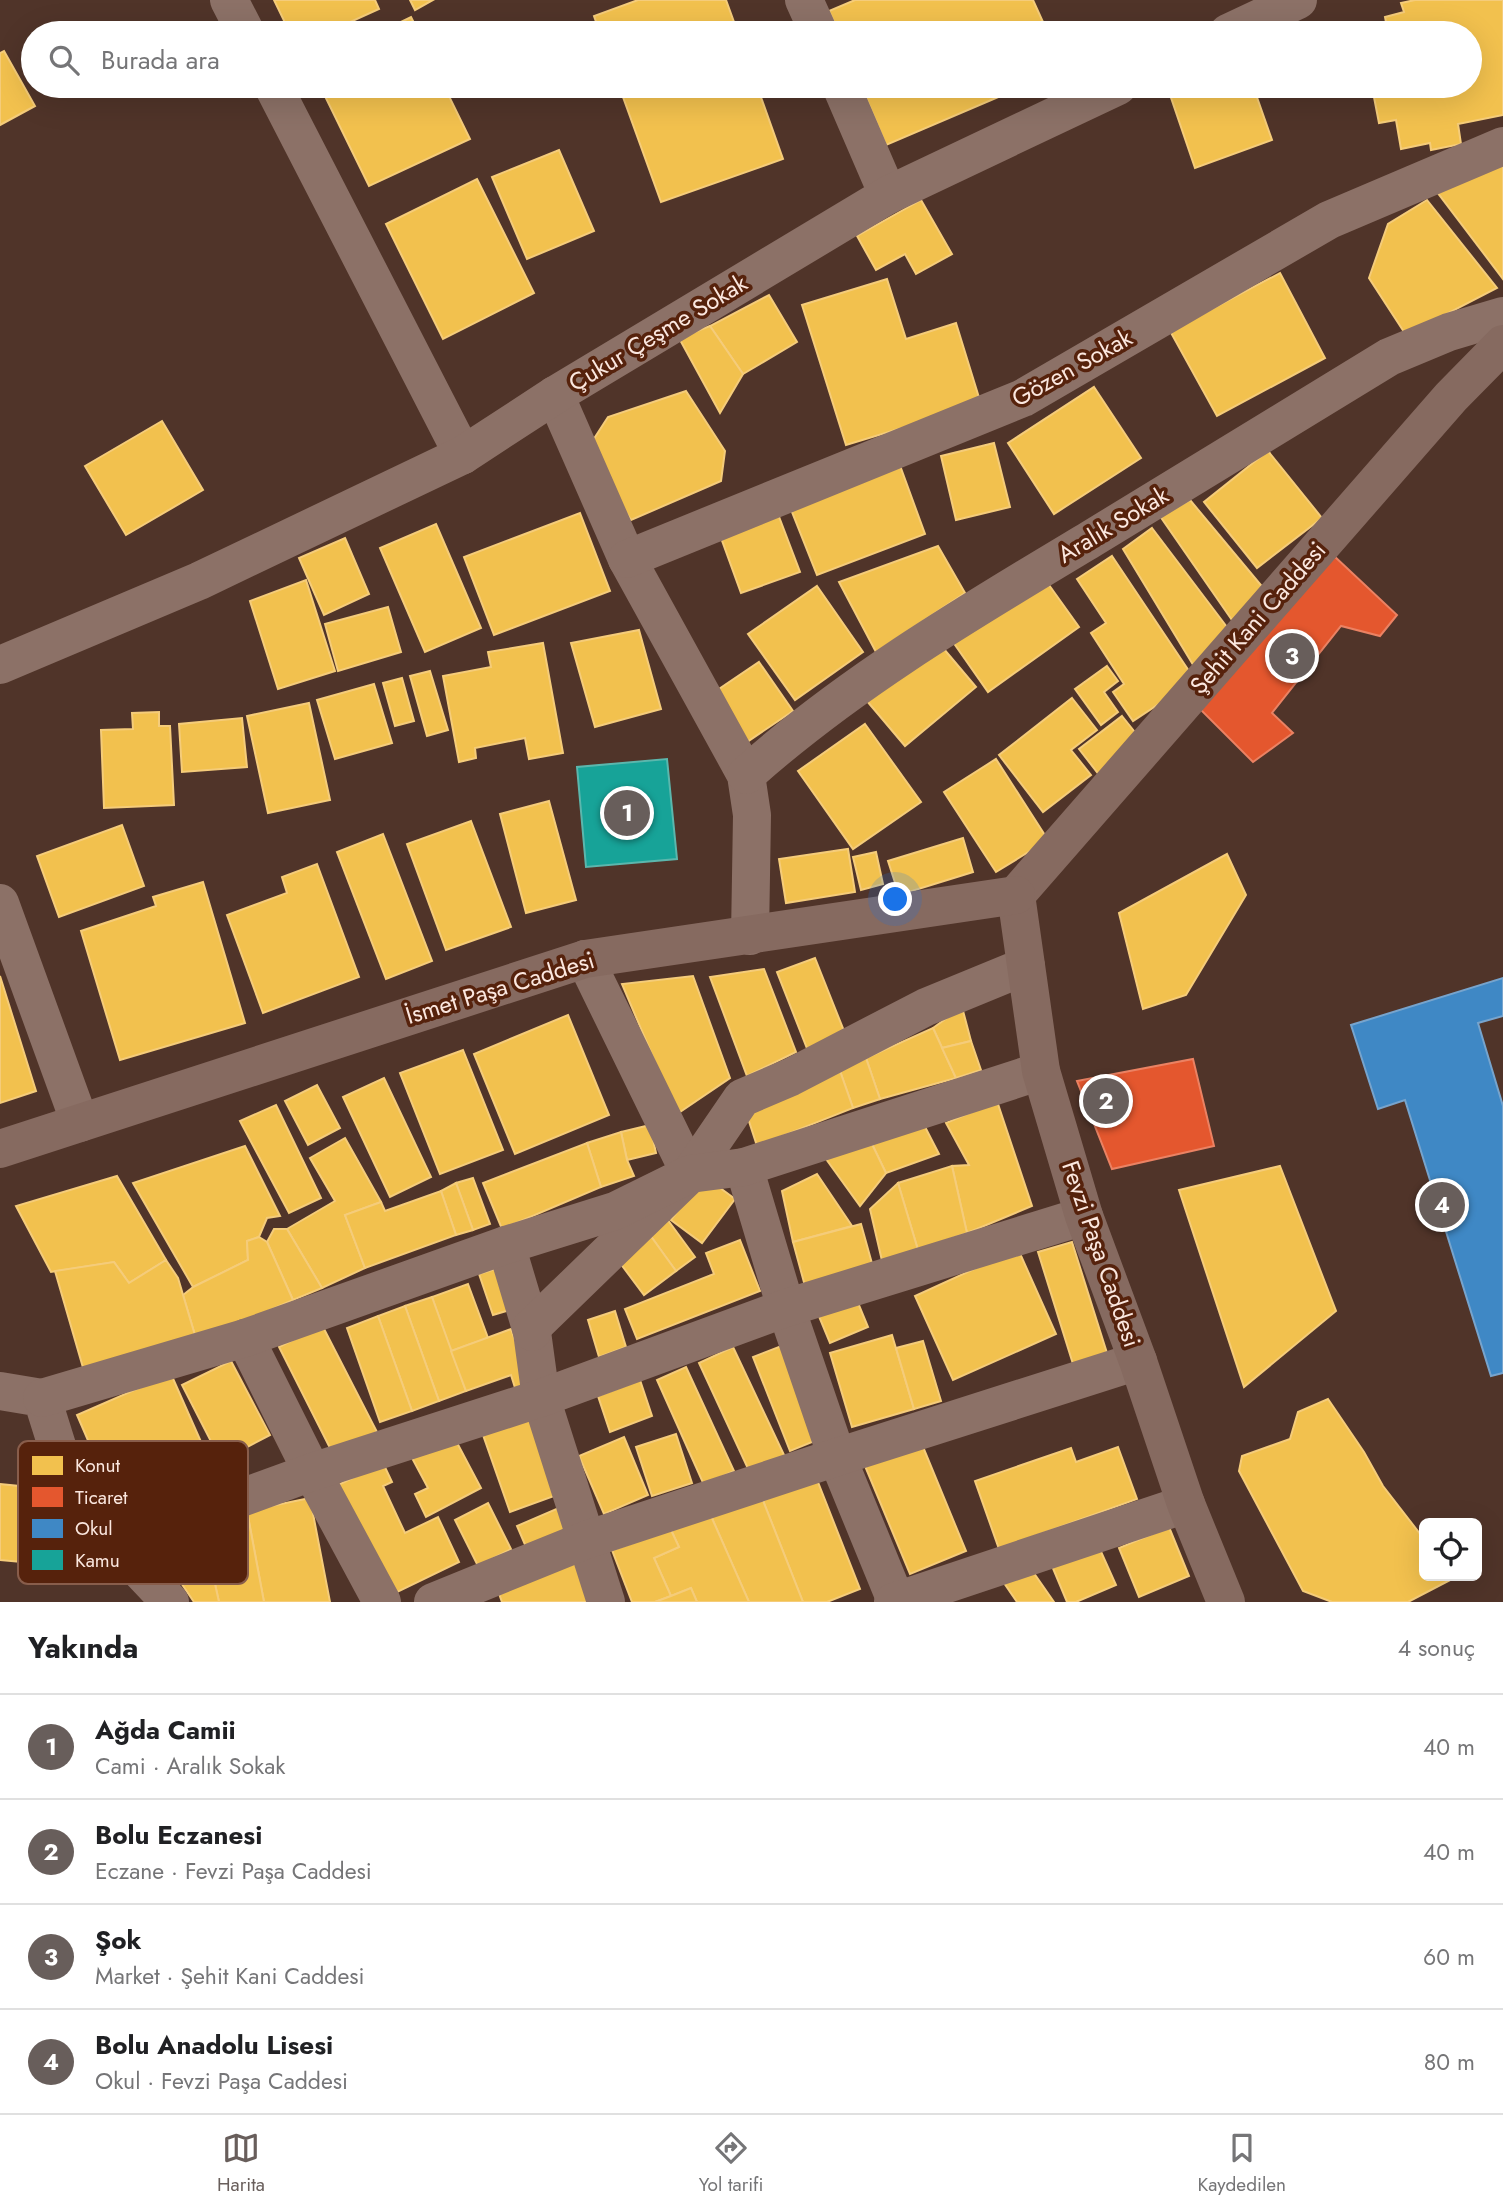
<!DOCTYPE html>
<html lang="tr">
<head>
<meta charset="utf-8">
<style>
  body { margin:0; font-family:Jost,sans-serif; background:#f6f6f6; color:#202124 }
  .controls { position:absolute; right:21px; bottom:21px; display:grid; overflow:hidden; border-radius:10px; box-shadow:0 7px 28px #0002 }
  .controls button { width:63px; height:63px; display:grid; place-items:center; padding:0; border:0; border-bottom:2px solid #e0e0e0; background:#fff; color:#202124; font:35px sans-serif }
  .you { position:absolute; left:896px; top:900px; width:24px; height:24px; margin:-18px; border:5px solid #fff; border-radius:50%; background:#1a73e8; box-shadow:0 0 0 10px #1a73e833 }
  .badge { display:grid; place-items:center; width:46px; height:46px; border-radius:50%; background:#685e5b; color:#fff; font-size:23px; font-weight:700 }
  .pin { position:absolute; translate:-50% -50%; border:4px solid #fff; box-shadow:0 2px 7px #0006 }
  .list { margin:0; padding:0; list-style:none }
  h2 { display:flex; justify-content:space-between; align-items:center; height:91px; margin:0; padding:0 28px; font-size:30px }
  h2 small { font-size:23px; font-weight:400; color:#757577 }
  .list li { display:grid; grid-template-columns:46px 1fr auto; gap:21px; align-items:center; box-sizing:border-box; height:105px; padding:0 28px; border-top:2px solid #e0e0e0 }
  .list b { display:block; font-size:26px; white-space:nowrap }
  .list p { margin:0; font-size:23px; white-space:nowrap; color:#757577 }
  .list em { font-size:23px; font-style:normal; color:#757577 }
  .icon { flex:none; width:38px; height:38px; fill:none; stroke:currentColor; stroke-width:2; stroke-linecap:round; stroke-linejoin:round }
  .map { position:relative; flex:none; width:1503px; height:1602px; overflow:hidden }
  .search { position:absolute; background:#fff; box-shadow:0 7px 28px #0002; left:21px; right:21px; top:21px; height:77px; display:flex; align-items:center; gap:18px; box-sizing:border-box; padding:0 24px; border-radius:38px; color:#757577; font-size:26px }
  .sheet { height:511px; background:#fff }
  nav { display:flex; justify-content:space-around; align-items:center; box-sizing:border-box; height:98px; border-top:2px solid #e0e0e0; background:#fff; font-size:19px; color:#757577 }
  nav a { display:grid; justify-items:center; gap:4px }
  nav .on { color:#685e5b }
  .map>svg:first-child { display:block }
</style>
</head>
<body>
<div class="map">
<svg width="1503" height="1602" viewBox="0 0 1503 1602">
  <rect width="100%" height="100%" fill="#503429"/>
  <g fill="#f2c14e" stroke="#f5cc7a" stroke-width="2">
    <path d="M274,0h101l4,9 -53,24h-36z"/>
    <path d="M410,0h23l-18,10z"/>
    <path d="M638,0h88l12,33h-138l-6,-17z"/>
    <path d="M855,0h178l15,33h-209l-10,-22z"/>
    <path d="M1415,0h88v115l-45,9 3,20 -30,6 -1,-7 -29,6 -5,-29 -17,3 -6,-31 26,-6h71v-53h-82l-3,-16 19,-5 -3,-9z"/>
    <path d="M411,17l8,16h-41z"/>
    <path d="M4,51l31,55 -35,19v-72z"/>
    <path d="M320,86h124l26,53 -101,47z"/>
    <path d="M619,86h138l26,73 -122,43z"/>
    <path d="M861,86h163l-138,59z"/>
    <path d="M1167,86h86l19,54 -77,28z"/>
    <path d="M1503,149v130l-72,-95z"/>
    <path d="M559,150l35,81 -67,28 -35,-82z"/>
    <path d="M477,179l57,114 -91,46 -57,-115z"/>
    <path d="M921,200l31,54 -36,20 -11,-20 -29,16 -19,-34z"/>
    <path d="M1427,200l70,88 -91,47 -37,-57 19,-54z"/>
    <path d="M1280,273l45,85 -108,58 -47,-85z"/>
    <path d="M887,279l19,60 50,-16 25,81 -135,41 -44,-140z"/>
    <path d="M769,295l28,47 -54,32 -33,-48z"/>
    <path d="M710,326l33,48 -23,39 -41,-75z"/>
    <path d="M1094,387l47,71 -87,56 -46,-71z"/>
    <path d="M686,391l39,60 -4,30 -90,39 -45,-69 22,-34z"/>
    <path d="M162,421l41,69 -77,45 -41,-69z"/>
    <path d="M994,443l16,64 -54,13 -15,-64z"/>
    <path d="M1268,451l54,67 -65,50 -53,-66z"/>
    <path d="M898,460l27,74 -108,41 -29,-73z"/>
    <path d="M1190,500l75,90 -31,33 -74,-107z"/>
    <path d="M580,513l30,78 -116,44 -30,-78z"/>
    <path d="M778,514l22,58 -59,21 -21,-58z"/>
    <path d="M436,524l45,104 -56,24 -45,-104z"/>
    <path d="M1152,528l81,107 -38,33 -72,-119z"/>
    <path d="M345,538l24,56 -45,21 -25,-57z"/>
    <path d="M938,546l27,47 -89,59 -37,-70z"/>
    <path d="M1112,556l83,124 -62,41 -20,-29 11,-8 -33,-51 15,-10 -29,-44z"/>
    <path d="M1044,578l35,49 -91,65 -35,-50z"/>
    <path d="M306,580l29,91 -57,18 -28,-88z"/>
    <path d="M817,586l46,66 -68,48 -47,-66z"/>
    <path d="M388,607l13,45 -63,19 -13,-47z"/>
    <path d="M639,630l22,79 -66,18 -24,-84z"/>
    <path d="M938,642l38,45 -71,59 -38,-45z"/>
    <path d="M543,643l20,110 -34,6 -4,-21 -50,10 1,10 -17,4 -16,-86 48,-9 -3,-15z"/>
    <path d="M759,662l34,49 -46,31 -34,-49z"/>
    <path d="M1107,666l11,15 -14,11 14,20 -17,13 -26,-36z"/>
    <path d="M430,671l18,59 -21,6 -17,-60z"/>
    <path d="M402,678l12,43 -19,5 -12,-43z"/>
    <path d="M374,684l18,59 -57,16 -18,-59z"/>
    <path d="M1072,698l25,32 -26,20 20,25 -48,37 -44,-57z"/>
    <path d="M309,703l21,97 -62,13 -21,-97z"/>
    <path d="M159,712v14h11l4,79 -70,3 -3,-78 32,-1 -1,-16z"/>
    <path d="M1122,716l20,25 -42,35 -21,-27z"/>
    <path d="M242,718l5,49 -65,5 -3,-48z"/>
    <path d="M865,724l56,78 -68,47 -55,-78z"/>
    <path d="M996,759l52,81 -52,32 -52,-80z"/>
    <path d="M549,801l27,99 -50,13 -26,-99z"/>
    <path d="M471,821l40,106 -65,23 -39,-106z"/>
    <path d="M122,825l22,61 -85,31 -22,-61z"/>
    <path d="M383,834l49,127 -46,18 -49,-127z"/>
    <path d="M963,838l10,34 -74,23 -11,-34z"/>
    <path d="M848,849l7,43 -69,11 -7,-44z"/>
    <path d="M876,852l7,32 -22,6 -8,-33z"/>
    <path d="M1227,854l19,41 -60,100 -43,14 -24,-96z"/>
    <path d="M317,864l42,113 -96,36 -36,-98 60,-22 -5,-16z"/>
    <path d="M203,882l42,141 -125,37 -39,-129 75,-25 -3,-9z"/>
    <path d="M815,958l31,78 -38,15 -31,-79z"/>
    <path d="M764,969l32,83 -49,24 -37,-99z"/>
    <path d="M0,976l36,115 -36,12z"/>
    <path d="M693,976l37,102 -53,36 -55,-130z"/>
    <path d="M962,1007l9,34 -29,7 -9,-20z"/>
    <path d="M568,1015l41,100 -94,39 -41,-100z"/>
    <path d="M933,1028l23,50 -76,21 -14,-41z"/>
    <path d="M971,1041l10,29 -25,8 -14,-30z"/>
    <path d="M463,1050l40,100 -63,24 -40,-101z"/>
    <path d="M866,1058l14,41 -27,9 -14,-40z"/>
    <path d="M839,1068l14,40 -96,38 -12,-37z"/>
    <path d="M384,1078l47,99 -41,20 -47,-100z"/>
    <path d="M317,1085l23,43 -32,17 -23,-44z"/>
    <path d="M997,1101l35,105 -65,27 -15,-67 17,-1 -23,-42z"/>
    <path d="M276,1105l45,93 -32,15 -49,-92z"/>
    <path d="M922,1121l17,33 -53,19 -16,-33z"/>
    <path d="M650,1125l6,28 -29,7 -6,-28z"/>
    <path d="M621,1132l6,28 7,16 -33,11 -14,-44z"/>
    <path d="M345,1138l36,64 -36,13 20,53 -43,20 -35,-59 48,-28 -25,-43z"/>
    <path d="M870,1140l16,33 -26,33 -34,-47z"/>
    <path d="M587,1143l14,44 -99,42 -19,-46z"/>
    <path d="M245,1146l35,70 -13,2 -8,19 -12,4 1,19 -55,27 -60,-104z"/>
    <path d="M952,1166l15,67 -49,17 -20,-67z"/>
    <path d="M1280,1166l56,145 -92,76 -65,-197z"/>
    <path d="M817,1174l35,52 -59,16 -11,-51z"/>
    <path d="M117,1176l49,84 -37,23 -15,-21 -63,10 -35,-66z"/>
    <path d="M704,1176l31,23 -33,44 -31,-23z"/>
    <path d="M473,1178l17,46 -17,6 -17,-47z"/>
    <path d="M456,1183l17,47 -17,5 -15,-44z"/>
    <path d="M898,1183l20,67 -35,15 -13,-56z"/>
    <path d="M441,1191l15,44 -91,33 -20,-53 36,-13 4,9z"/>
    <path d="M662,1212l33,45 -19,14 -26,-36z"/>
    <path d="M861,1224l12,43 -68,19 -12,-44z"/>
    <path d="M274,1229h13l35,59 -29,12 -26,-58z"/>
    <path d="M650,1235l26,36 -32,24 -27,-36z"/>
    <path d="M259,1237l8,5 26,58 -96,42 -14,-47 10,-8 55,-27 -1,-19z"/>
    <path d="M740,1240l20,51 -123,48 -12,-30 89,-35 -8,-21z"/>
    <path d="M1072,1242l35,111 -34,11 -35,-112z"/>
    <path d="M1018,1249l38,85 -103,46 -38,-84z"/>
    <path d="M166,1260l12,18 19,64 -113,29 -29,-100 59,-9 15,21z"/>
    <path d="M499,1268l14,41 -20,6 -14,-41z"/>
    <path d="M468,1284l20,54 -37,13 -19,-54z"/>
    <path d="M432,1297l34,94 -27,10 -34,-95z"/>
    <path d="M856,1298l12,29 -38,16 -12,-29z"/>
    <path d="M405,1306l34,95 -27,10 -34,-95z"/>
    <path d="M615,1311l11,36 -27,10 -11,-37z"/>
    <path d="M378,1316l34,95 -32,11 -33,-94z"/>
    <path d="M322,1325l55,107 -44,22 -54,-107z"/>
    <path d="M511,1329l20,57 -15,5 -5,-16 -45,16 -15,-40z"/>
    <path d="M892,1335l22,74 -62,18 -22,-74z"/>
    <path d="M923,1341l18,60 -27,8 -18,-61z"/>
    <path d="M784,1345l38,93 -32,13 -37,-94z"/>
    <path d="M733,1347l52,110 -35,16 -51,-110z"/>
    <path d="M231,1361l39,74 -49,26 -39,-76z"/>
    <path d="M686,1367l48,104 -30,14 -47,-105z"/>
    <path d="M171,1374l46,104 -95,41 -45,-104z"/>
    <path d="M640,1380l12,36 -42,16 -12,-36z"/>
    <path d="M1328,1399l36,53 19,34 41,53v37h29l1,2 -46,24h-76l-29,-11 -64,-120 3,-15 48,-17 8,-27z"/>
    <path d="M529,1416l28,79 -47,17 -28,-80z"/>
    <path d="M676,1434l16,49 -40,13 -16,-49z"/>
    <path d="M454,1437l27,51 -55,29 -11,-23 13,-6 -16,-30z"/>
    <path d="M624,1437l24,58 -44,19 -25,-58z"/>
    <path d="M921,1442l45,109 -56,23 -45,-108z"/>
    <path d="M1118,1447l19,52 -138,50 -24,-68 96,-33 5,14z"/>
    <path d="M383,1463l9,19 -9,4 22,47 33,-16 21,45 -68,33 -53,-110z"/>
    <path d="M816,1477l44,112 -33,13h-24l-41,-104z"/>
    <path d="M0,1484l29,3 -8,75 -21,-2z"/>
    <path d="M310,1498l20,104h-66l-17,-91z"/>
    <path d="M762,1498l41,104h-54l-38,-86z"/>
    <path d="M488,1503l23,46 -33,17 -23,-46z"/>
    <path d="M561,1507l9,22 -44,18 -9,-21z"/>
    <path d="M247,1511l17,91h-45l-17,-77z"/>
    <path d="M711,1516l38,86h-52l-6,-14 -20,8 -17,-38 25,-11 -8,-17z"/>
    <path d="M202,1525l17,77h-25l-40,-59z"/>
    <path d="M1169,1527l20,49 -50,21 -20,-49z"/>
    <path d="M671,1530l8,17 -25,11 17,38 -16,6h-23l-20,-52z"/>
    <path d="M1098,1545l18,40 -40,17h-9l-15,-36z"/>
    <path d="M573,1559l18,43h-89l-4,-11z"/>
    <path d="M1029,1566l25,36h-37l-13,-19z"/>
    <path d="M691,1588l6,14h-42l16,-6z"/>
  </g>
  <g fill="#e4572e" stroke="#eb8263" stroke-width="2">
    <path d="M1333,555l64,60 -17,21 -39,-10 -69,87 21,20 -40,29 -52,-52z"/>
    <path d="M1193,1059l21,87 -102,23 -35,-88z"/>
  </g>
  <path fill="#3f88c5" stroke="#77a4cd" stroke-width="2" d="M1503,978v38l-25,7 25,83v267l-12,3 -86,-276 -27,9 -27,-84z"/>
  <path fill="#17a398" stroke="#5bb7ad" stroke-width="2" d="M667,759l10,100 -91,8 -9,-100z"/>
  <g fill="none" stroke-linecap="round" stroke-linejoin="round">
    <g stroke="#8c7167" stroke-width="38">
      <path d="M229,0l17,33"/>
      <path d="M804,0l15,33"/>
      <path d="M1228,33l70,-33"/>
      <path d="M273,86l190,369"/>
      <path d="M841,86l47,109"/>
      <path d="M555,395l72,164 119,216 6,40 -2,121"/>
      <path d="M627,559l396,-161 306,-178 174,-74"/>
      <path d="M0,665l199,-84 264,-126 92,-60 333,-200 230,-109"/>
      <path d="M746,775c104,-93 225,-164 345,-236 100,-60 199,-121 298,-182l60,-25 54,-16"/>
      <path d="M0,903l80,220"/>
      <path d="M585,959l105,215"/>
      <path d="M744,1167l42,141 51,149 59,144"/>
      <path d="M506,1245l26,87 9,66 65,204"/>
      <path d="M532,1332l-1,-4 159,-154 52,-76 49,-21 135,-70 100,-41"/>
      <path d="M245,1338l67,134 70,130"/>
      <path d="M0,1391l42,7 21,67 52,79 55,58"/>
      <path d="M42,1398l203,-60 261,-93 109,-34 75,-37 54,-7 297,-96"/>
      <path d="M115,1544l197,-72 229,-74 245,-90 298,-92"/>
      <path d="M433,1602l153,-62 251,-83 301,-96"/>
      <path d="M893,1602l293,-98"/>
    </g>
    <g stroke="#866a60" stroke-width="38">
      <path d="M1016,895l25,176 43,145 54,145 48,143 40,98"/>
      <path d="M1016,895l435,-498 52,-53"/>
      <path d="M0,1149l585,-190 431,-64"/>
    </g>
  </g>
  <g text-anchor="middle" stroke-width="7" stroke-linejoin="round" paint-order="stroke">
    <g font-size="24" fill="#fbe7df" stroke="#56220c">
      <text transform="translate(658 333) rotate(-31)" y="8">Çukur Çeşme Sokak</text>
      <text transform="translate(1072 368) rotate(-29)" y="8">Gözen Sokak</text>
      <text transform="translate(1113 525) rotate(-31)" y="8">Aralık Sokak</text>
      <text transform="translate(1258 618) rotate(-49)" y="8">Şehit Kani Caddesi</text>
      <text transform="translate(500 988) rotate(-17)" y="8">İsmet Paşa Caddesi</text>
      <text transform="translate(1101 1254) rotate(71)" y="8">Fevzi Paşa Caddesi</text>
    </g>
  </g>
  <rect x="18" y="1441" width="230" height="143" rx="10" fill="#56220c" stroke="#885d4b" stroke-width="2"/>
  <rect x="32" y="1456" width="31" height="19" fill="#f2c14e"/>
  <rect x="32" y="1487" width="31" height="20" fill="#e4572e"/>
  <rect x="32" y="1519" width="31" height="19" fill="#3f88c5"/>
  <rect x="32" y="1550" width="31" height="20" fill="#17a398"/>
  <g font-size="19" fill="#fbe7df">
    <text x="75" y="1472">Konut</text>
    <text x="75" y="1504">Ticaret</text>
    <text x="75" y="1535">Okul</text>
    <text x="75" y="1567">Kamu</text>
  </g>
</svg>
<div class="controls">
<button><svg class="icon" aria-label="locate" viewBox="0 0 24 24"><circle cx="12" cy="12" r="6"/><path d="M12 2v4M12 18v4M2 12h4M18 12h4"/></svg></button>
</div>
<div class="you"></div>
<div class="pin badge" style="left:627px;top:813px">1</div>
<div class="pin badge" style="left:1106px;top:1101px">2</div>
<div class="pin badge" style="left:1292px;top:656px">3</div>
<div class="pin badge" style="left:1442px;top:1205px">4</div>
<div class="search"><svg class="icon" aria-label="search" viewBox="0 0 24 24"><circle cx="10" cy="10" r="6"/><path d="M15 15l6 6"/></svg>Burada ara</div>
</div>
<section class="sheet">
<h2>Yakında<small>4 sonuç</small></h2>
<ul class="list">
<li><span class="badge">1</span><div><b>Ağda Camii</b><p>Cami · Aralık Sokak</p></div><em>40 m</em></li>
<li><span class="badge">2</span><div><b>Bolu Eczanesi</b><p>Eczane · Fevzi Paşa Caddesi</p></div><em>40 m</em></li>
<li><span class="badge">3</span><div><b>Şok</b><p>Market · Şehit Kani Caddesi</p></div><em>60 m</em></li>
<li><span class="badge">4</span><div><b>Bolu Anadolu Lisesi</b><p>Okul · Fevzi Paşa Caddesi</p></div><em>80 m</em></li>
</ul>
</section>
<nav>
<a class="on"><svg class="icon" aria-label="map" viewBox="0 0 24 24"><path d="M3 6l6-2 6 2 6-2v14l-6 2-6-2-6 2zM9 4v14M15 6v14"/></svg>Harita</a>
<a><svg class="icon" aria-label="directions" viewBox="0 0 24 24"><path d="M12 3l9 9-9 9-9-9zM9 14v-3h6M13 9l2 2-2 2"/></svg>Yol tarifi</a>
<a><svg class="icon" aria-label="saved" viewBox="0 0 24 24"><path d="M7 4h10v16l-5-4-5 4z"/></svg>Kaydedilen</a>
</nav>
</body>
</html>
